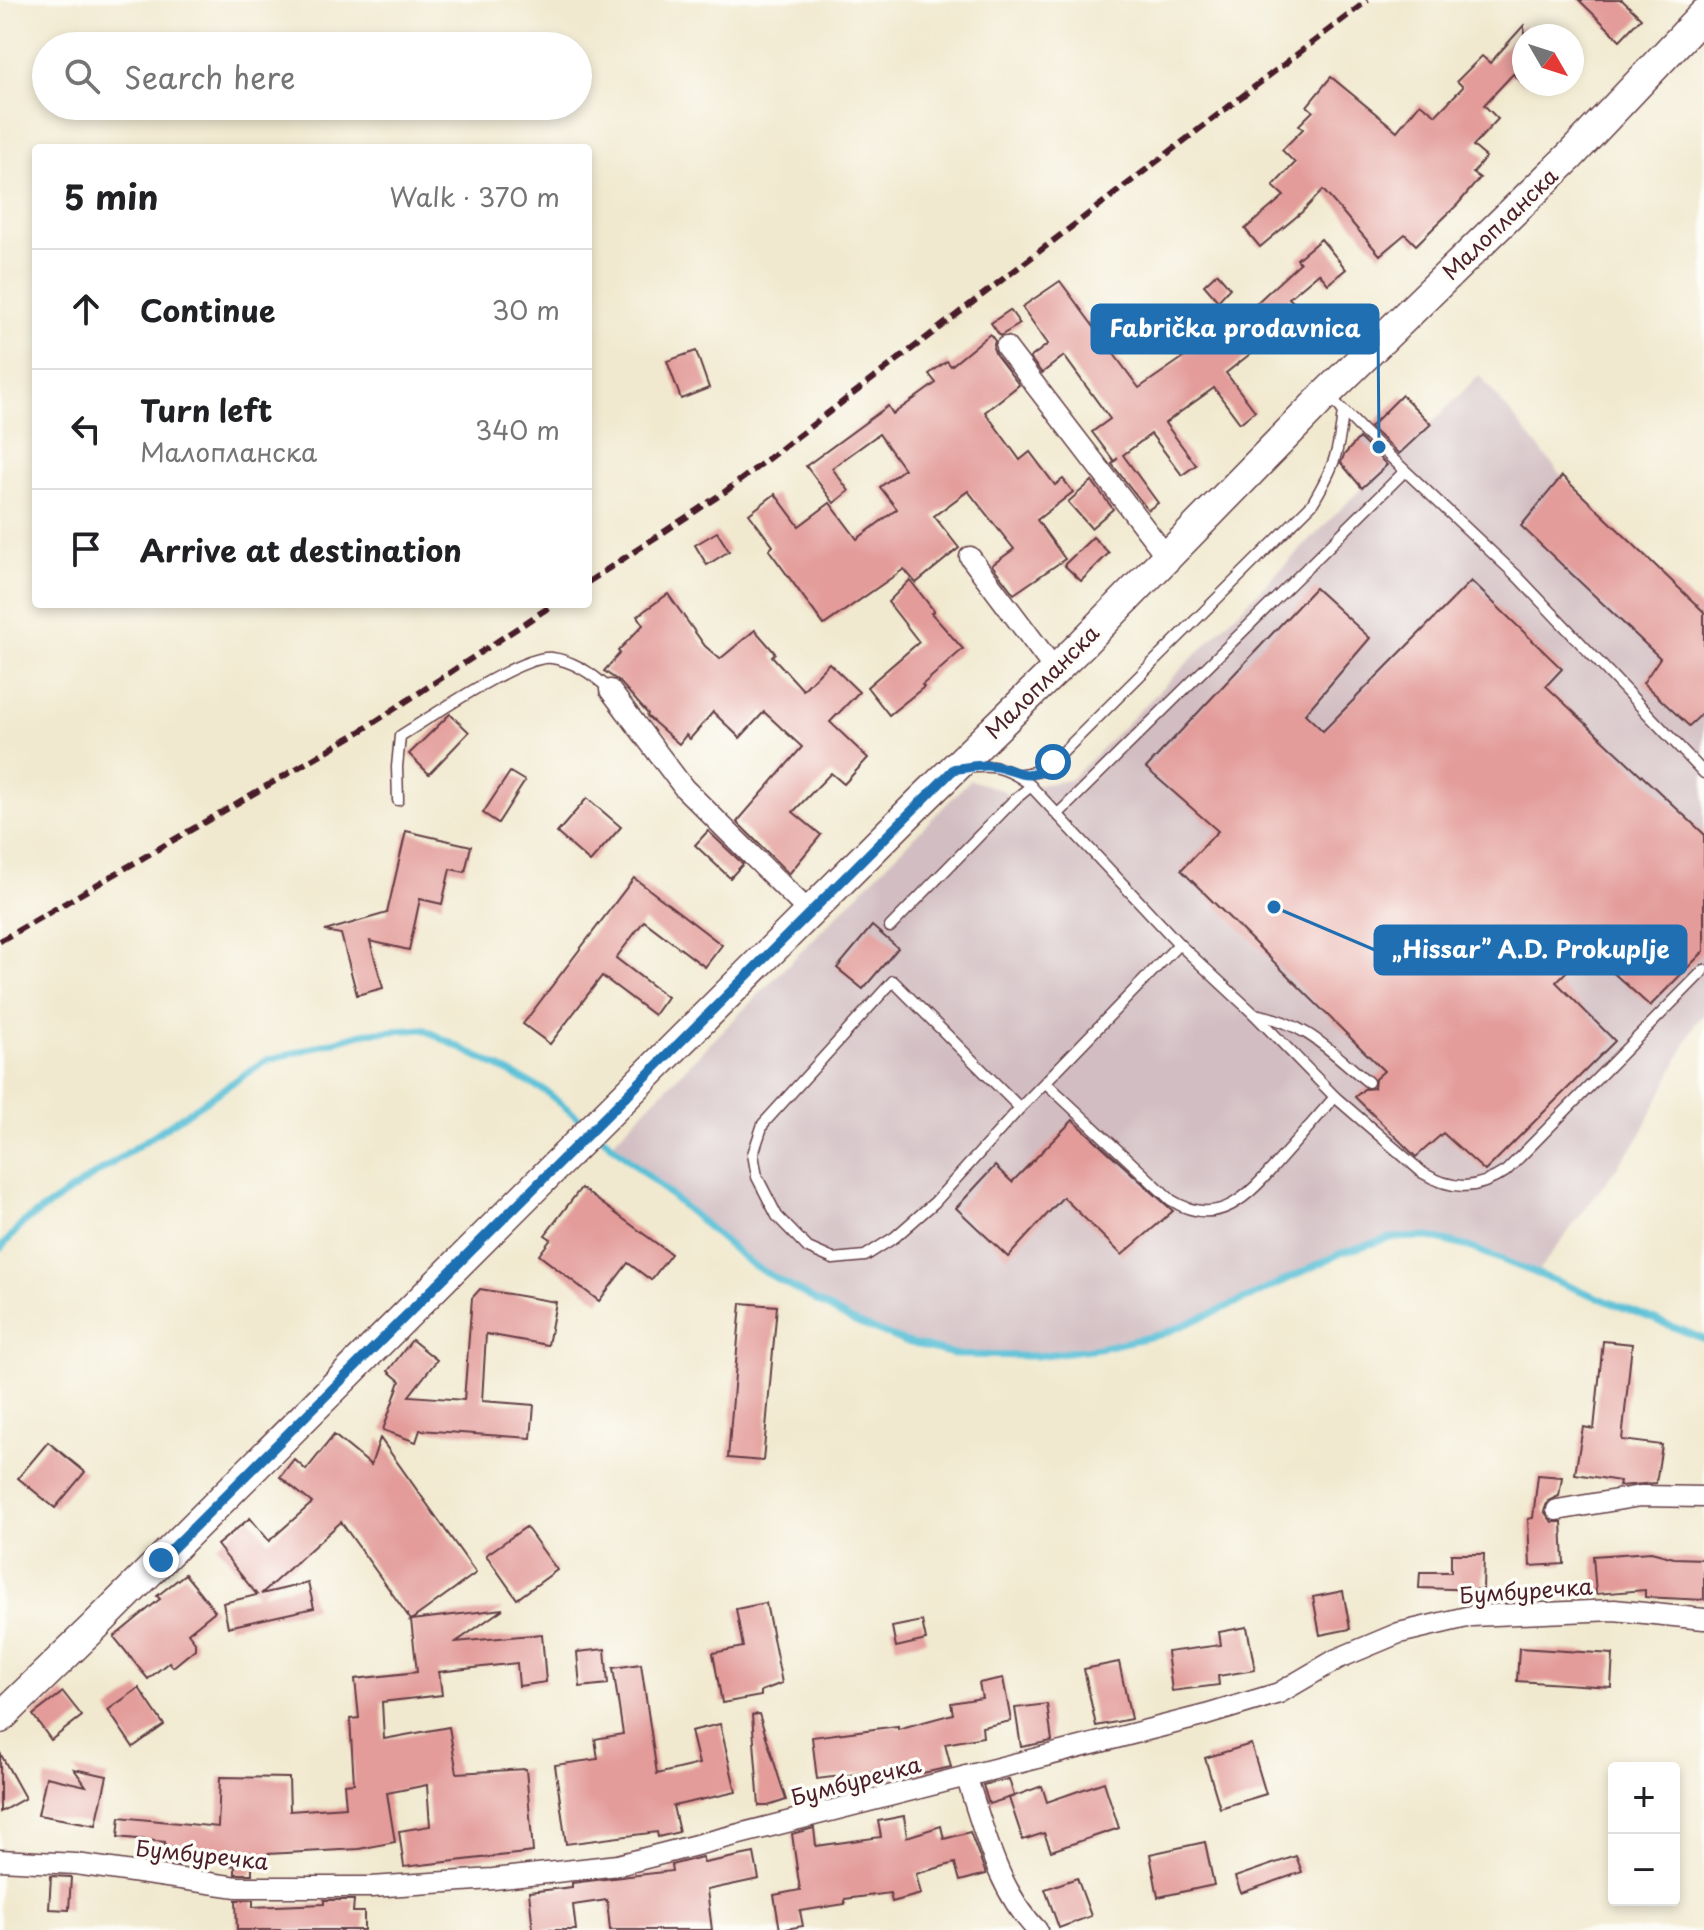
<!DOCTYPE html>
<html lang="en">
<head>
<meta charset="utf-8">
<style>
  body { margin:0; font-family:"Playpen Sans",sans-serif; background:#f2f2f2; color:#202124 }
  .controls { position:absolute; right:24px; bottom:24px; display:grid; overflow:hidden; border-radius:8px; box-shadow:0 4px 12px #0003 }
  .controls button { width:72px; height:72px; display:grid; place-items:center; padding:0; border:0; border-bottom:2px solid #e0e0e0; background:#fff; color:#202124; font:40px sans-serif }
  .compass { position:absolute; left:1512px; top:24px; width:72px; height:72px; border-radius:50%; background:#fff; box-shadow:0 4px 12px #0003; rotate:129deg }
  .stop { position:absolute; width:24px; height:24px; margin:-18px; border:6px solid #1f6fb2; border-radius:50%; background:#fff }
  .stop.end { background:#1f6fb2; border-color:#fff; box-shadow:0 2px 8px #0008 }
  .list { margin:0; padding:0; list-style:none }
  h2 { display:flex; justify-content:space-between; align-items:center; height:104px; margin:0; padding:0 32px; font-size:34px }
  h2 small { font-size:26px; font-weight:400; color:#757577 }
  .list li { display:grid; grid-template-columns:52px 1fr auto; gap:24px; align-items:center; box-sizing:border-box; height:120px; padding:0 32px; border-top:2px solid #e0e0e0 }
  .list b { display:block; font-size:30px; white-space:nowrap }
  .list p { margin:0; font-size:26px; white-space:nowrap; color:#757577 }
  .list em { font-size:26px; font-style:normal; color:#757577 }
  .icon { flex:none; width:44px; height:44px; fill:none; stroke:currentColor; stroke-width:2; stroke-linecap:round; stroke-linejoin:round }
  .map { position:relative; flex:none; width:1704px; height:1930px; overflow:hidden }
  .search { position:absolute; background:#fff; box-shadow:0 4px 12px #0003; left:32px; top:32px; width:560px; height:88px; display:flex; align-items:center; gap:20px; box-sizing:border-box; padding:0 28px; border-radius:44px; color:#757577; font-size:30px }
  .panel { position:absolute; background:#fff; box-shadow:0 4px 12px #0003; left:32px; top:144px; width:560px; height:464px; border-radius:8px }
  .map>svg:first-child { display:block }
</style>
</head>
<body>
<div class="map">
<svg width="1704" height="1930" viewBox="0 0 1704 1930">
  <rect width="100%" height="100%" fill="#fdfcf7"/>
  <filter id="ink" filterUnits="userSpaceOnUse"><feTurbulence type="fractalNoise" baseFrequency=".0125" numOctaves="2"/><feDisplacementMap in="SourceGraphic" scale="16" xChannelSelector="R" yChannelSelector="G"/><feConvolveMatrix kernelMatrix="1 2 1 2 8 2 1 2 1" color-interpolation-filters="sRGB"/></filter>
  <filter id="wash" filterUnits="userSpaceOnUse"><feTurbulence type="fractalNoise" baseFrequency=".006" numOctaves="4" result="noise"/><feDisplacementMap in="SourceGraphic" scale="32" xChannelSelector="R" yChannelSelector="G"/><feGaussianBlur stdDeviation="1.8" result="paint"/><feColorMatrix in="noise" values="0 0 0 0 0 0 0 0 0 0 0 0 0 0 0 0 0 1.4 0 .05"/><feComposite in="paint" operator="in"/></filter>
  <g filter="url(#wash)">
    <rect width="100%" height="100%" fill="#f1e9cf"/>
    <path fill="#d2bec2" d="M1479,375l83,101 142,136v403l-8,8 -57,115 -102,135 -68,-26 -40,-10 -40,1 -48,15 -82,40 -97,41 -63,14 -63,8 -78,-1 -55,-14 -51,-20 -101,-57 -140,-120 359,-364 32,10 12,10 17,-14 39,-6 292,-292 -23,-27 63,-66 29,29z"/>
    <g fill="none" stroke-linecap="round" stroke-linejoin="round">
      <g stroke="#58bfd6" stroke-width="7">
        <path d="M599,1134l152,130 101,57 51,20 55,14 78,1 63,-8 63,-14 97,-41 82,-40 48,-15 40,-1 40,10 235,92"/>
        <path d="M0,1249l24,-27 241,-161 100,-28 58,-4 121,61 42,34"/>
      </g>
    </g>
    <g id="blocks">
      <g fill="#e39c9a">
        <path d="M1579,0h43l19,18 -21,22z"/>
        <path d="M1524,25v59l-11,-10 -29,31 14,14 -25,27 13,11 -13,16 7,5 -22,26 -42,41 -11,-11 -25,21 -57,-65 -21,22 -42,35 -15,-18 39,-33 -11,-10 22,-23 -13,-13 21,-21 -4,-4 14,-14 -6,-5 24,-29 66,54 23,-28 16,12 27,-28 -6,-6 25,-25 8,7z"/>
        <path d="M1321,239l25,30 -18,15 -9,-11 -30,25 9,9 -41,38 2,2 -33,26 29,38 -15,12 -26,-35 -49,35 31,42 -14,10 -31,-41 -28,21 35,48 -10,7 -36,-46 6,-6 -4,3 -22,-29 18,-13 -46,-63 -22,17 -12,-15 18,-14 -26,-37 38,-26 79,107 45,-31 -23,-37 21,-13 23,36 30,-23 -4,-5 14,-11 5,5 50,-46 -3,-4z"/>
        <path d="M1217,273l13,15 -12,13 -14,-16z"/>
        <path d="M1010,310l10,14 -20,12 -9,-13z"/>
        <path d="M990,334l5,7 -2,7 3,7 23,30 -34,27 35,48 10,-8 25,33 8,-6 10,13 -36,28 28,39 -51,35 -22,-29 22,-16 -46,-58 -34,25 25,32 -43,35 -12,-14 -80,56 -55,-75 4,-4 -24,-32 26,-20 24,32 31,-23 27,36 40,-30 -17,-22 24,-18 -25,-35 -47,34 17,23 -15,12 -28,-37 82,-60 5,8 43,-31 -7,-9 18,-13 4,5z"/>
        <path d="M696,351l13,37 -28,11 -14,-38z"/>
        <path d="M1402,395l29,29 -32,30 -29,-27z"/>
        <path d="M1359,438l28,27 -25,23 -21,-25 3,-8z"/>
        <path d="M1562,476l142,136v100l-15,14 -46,-43 17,-25 -139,-132z"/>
        <path d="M1092,481l21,28 -22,19 -23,-26z"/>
        <path d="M717,532l12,19 -22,14 -12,-20z"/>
        <path d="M1093,537l16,16 -28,28 -17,-16z"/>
        <path d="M910,580l24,31 -3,2 32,36 -41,36 2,2 -35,28 -22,-28 52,-45 -31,-40z"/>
        <path d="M1471,581l91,88 -16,17 158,148v117l-54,55 -62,-56 -32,32 59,59 -130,130 -42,-38 -27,24 -61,-60 9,-8 10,-1 1,-9 9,-8 -203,-201 37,-39 -72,-63 169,-180 55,50 -65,76 18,17z"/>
        <path d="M668,594l37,52 15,13 35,-29 20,23 -3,3 31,34 26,-27 30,29 -29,30 38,36 -24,26 -13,-11 -38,39 28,23 -32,39 -52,-52 65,-75 -38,-35 -24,26 -27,-26 -23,27 -4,-4 -7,9 -32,-28 1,-2 -28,-32 -16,-11 16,-18 -2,-2 25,-26 -6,-9z"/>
        <path d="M450,714l19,18 -40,42 -20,-20z"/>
        <path d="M510,772l15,9 -27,42 -15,-10z"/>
        <path d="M587,798l34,29 -31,35 -33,-29z"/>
        <path d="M406,831l65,15 -6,26 -15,-3 -8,35 -22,-5 -11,51 -39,-9 13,47 -26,7 -16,-61 -16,-3 62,-18z"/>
        <path d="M708,831l35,33 -13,14 -35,-33z"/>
        <path d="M634,878l88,67 -17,22 -61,-46 -28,37 51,39 -13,18 -52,-39 -52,68 -27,-20z"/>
        <path d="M872,926l26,22 -35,41 -26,-21z"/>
        <path d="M1073,1120l100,91 -51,44 -59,-58 -55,60 -52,-49 39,-42 17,16z"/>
        <path d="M581,1188l90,66 -20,26 -23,-17 -29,38 -60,-46 12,-16 -6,-4z"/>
        <path d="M480,1289l76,13 -8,43 -62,-11 -4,67 52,4 -3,33 -111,-8 -4,12 -33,-12 17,-49 -12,-10 24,-31 25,20 -28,36 55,4 8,-102z"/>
        <path d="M741,1303l36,3 -14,155 -35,-3z"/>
        <path d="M1603,1341l29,3 -10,96 40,5 -6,38 -37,3 1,-5 -45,-7 8,-47 11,2z"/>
        <path d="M334,1435l37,30 9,-27 96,135 -65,47 92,-11 -47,33 86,-8 4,48 -27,4 -2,-23 -78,9 3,23 -60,7 2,37 65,-12 8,46 69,-4 7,83 -129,15 -5,-36 31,-5 -3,-41 -40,8 8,49 -36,7 -92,5v12h-15v8h-17v-8l-6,-1v-7l-49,-5 -1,13 -16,-3 2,-21 -47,-5 2,-20 98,10 2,-50 69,1 1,33 56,-4 -2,-23 10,-1 -4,-64 9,-1 -4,-39 62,-7 -6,-52 -70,-98 -80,72 47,-11 6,25 -86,19 -5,-24 34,-8 -40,-50 33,-27 19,23 43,-38 -32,-26 14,-18 12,11z"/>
        <path d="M48,1442l37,30 -30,36 -37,-30z"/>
        <path d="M1538,1475l24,2 -3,19 -11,5 -4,10 8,11h10l2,42 -34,2 -2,-47 5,-1z"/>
        <path d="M526,1527l31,43 -40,29 -31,-44z"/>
        <path d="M1651,1552l23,6 30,1v41l-59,-3v-7l-49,4 -3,-38z"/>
        <path d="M1451,1554h33l-1,36 -64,-2 1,-16h31z"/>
        <path d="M185,1574l30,37 -27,22 7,9v7l-22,18 -4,-5 -21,17 -34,-42 46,-38 -3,-3z"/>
        <path d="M1343,1591l7,38 -30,6 -7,-38z"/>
        <path d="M766,1603l16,80 -21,8v5l-39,7 -9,-50 30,-6 -7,-38z"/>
        <path d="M922,1621l4,19 -30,7 -4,-20z"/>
        <path d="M1247,1627l8,43 -37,6 1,9 -47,6 -5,-39 54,-7 -2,-13z"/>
        <path d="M1519,1648l94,6 -2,33 -94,-6z"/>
        <path d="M605,1649l3,35 -28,3 -3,-35z"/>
        <path d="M1119,1662l12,57 -35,7 -12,-57z"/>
        <path d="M641,1664l16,110 42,-10 -8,-33 29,-7 16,68 -63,14 6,26 -21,5 -1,-5 -91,12 -11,-79 43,-6 -3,-20 28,-5 -10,-66z"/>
        <path d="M1003,1678l8,43 -29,6 1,10 -38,7 6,23 -76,16 -2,-11 -56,7 -5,-42 86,-11v3l55,-15 -2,-11 31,-5 -3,-15z"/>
        <path d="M139,1688l25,37 -31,22 -25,-37z"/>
        <path d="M63,1692l19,24 -31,24 -18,-25z"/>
        <path d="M1047,1704l5,37 -31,6 -6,-39z"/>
        <path d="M759,1714l27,86 -18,6h-9l-7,-91z"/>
        <path d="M1251,1744l15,50 -46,14 -15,-50z"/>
        <path d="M0,1753l25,45 -25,14z"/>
        <path d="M74,1769l33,7 -11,49 -58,-10 8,-38 40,9z"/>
        <path d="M1009,1779l5,17 -25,8 -6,-19z"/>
        <path d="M1104,1782l15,46 -68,23 -7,-18 -21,7 -14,-42 33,-12 5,16z"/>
        <path d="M904,1816l3,21 34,-11 3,13 26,-7 16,42 -26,7 -5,-18 -39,11 5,20 -29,8 -2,-9 -45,6v5l-45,7 3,15 -23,4 -6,-35 26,-5 -8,-56 22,-6 2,18 65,-9 -3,-16z"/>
        <path d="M1205,1842l9,43 -56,12 -8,-43z"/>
        <path d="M754,1853l5,26 -52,11 5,40h-102l-3,-30 -34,5 3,25h-43l-4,-38 43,-5v-4l100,-12 -1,-6 31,-8 2,6z"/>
        <path d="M1296,1856l6,16 -61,21 -6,-16z"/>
        <path d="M51,1876l20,1 -2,33 -20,-1z"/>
        <path d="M1077,1878l14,38 -32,12 -14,-39z"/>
        <path d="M236,1900h17v7l71,-3v-4h30l-1,12h11v18h-127z"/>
      </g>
    </g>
  </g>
  <g filter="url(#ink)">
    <use href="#blocks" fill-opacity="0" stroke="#633d44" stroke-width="2"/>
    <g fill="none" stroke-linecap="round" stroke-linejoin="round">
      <g stroke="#633d44" stroke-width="13">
        <g id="lane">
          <path d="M1328,395l36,37 153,144 187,197"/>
          <path d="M966,768c28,-3 37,-2 61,14l152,162 74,69 82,84 88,76c30,18 54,17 83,-2l198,-201"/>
          <path d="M1017,775l28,-5 267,-266c22,-37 27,-51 31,-93"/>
          <path d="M398,800l-1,-33 3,-31c30,-18 121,-82 152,-78 23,3 42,17 58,32"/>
          <path d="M1057,815l348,-344"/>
          <path d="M890,927l124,-127 17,-14"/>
          <path d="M1254,1014c52,9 75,36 114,68"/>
          <path d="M1046,1083l125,117c51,32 82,-10 114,-46 17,-19 33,-38 50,-57"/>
          <path d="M1020,1108l-127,-127 -130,143 -10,30 4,23 20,39 31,32 25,11 32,-3 30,-19 40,-35 85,-94 159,-164"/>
        </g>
      </g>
      <g stroke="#633d44" stroke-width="23">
        <g id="street">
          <path d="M1006,347l161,210"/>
          <path d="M970,557l85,113"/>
          <path d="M610,690l74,98 127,126"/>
          <path d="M1557,1510l83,-14 64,1"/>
          <path d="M966,1776c18,53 31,113 71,154"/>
          <path d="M0,1860l76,4 161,23h134l122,-8 125,-14 588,-150 73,-22 58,-34 62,-26 72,-17 143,-6 90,9"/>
        </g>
      </g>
      <g stroke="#633d44" stroke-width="33">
        <path id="primary" d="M0,1718l92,-89 829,-828 160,-156 246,-252 244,-238 133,-141"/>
      </g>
      <use href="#lane" stroke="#fff" stroke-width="10"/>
      <use href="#street" stroke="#fff" stroke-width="20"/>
      <use href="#primary" stroke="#fff" stroke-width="30"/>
      <g stroke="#4a1f2b" stroke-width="6" stroke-dasharray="12 6" stroke-linecap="butt">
        <path d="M588,582l138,-91 642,-491"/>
        <path d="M0,941l361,-210 193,-127"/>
      </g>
    </g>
  </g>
  <g fill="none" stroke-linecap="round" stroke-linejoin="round" filter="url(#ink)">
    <path stroke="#1f6fb2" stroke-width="10" d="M161,1560l793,-791c12,-1 27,-5 39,-3 25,3 35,20 60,-4"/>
  </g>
  <g text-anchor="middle" stroke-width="7" stroke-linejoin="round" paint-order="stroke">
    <g font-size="22" fill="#4a1f2b" stroke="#fdfcf7">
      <text transform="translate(1500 224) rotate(-44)" y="8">Малопланска</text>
      <text transform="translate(1042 682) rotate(-45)" y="8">Малопланска</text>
      <text transform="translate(1526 1591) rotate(-4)" y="8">Бумбуречка</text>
      <text transform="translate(856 1781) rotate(-15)" y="8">Бумбуречка</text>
      <text transform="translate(202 1855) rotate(6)" y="8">Бумбуречка</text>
    </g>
  </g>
  <path fill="none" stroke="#1f6fb2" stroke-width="3" d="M1379 447L1378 329M1274 907L1375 950"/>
  <g fill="#1f6fb2" stroke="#fdfcf7" stroke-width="3">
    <circle cx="1379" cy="447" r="8"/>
    <circle cx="1274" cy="907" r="8"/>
  </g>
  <g fill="#1f6fb2" stroke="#1f6fb2" stroke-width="3">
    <rect x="1092" y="305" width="286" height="48" rx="8"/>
    <rect x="1375" y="926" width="311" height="48" rx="8"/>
  </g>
  <g font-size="24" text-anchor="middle" font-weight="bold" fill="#fff">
    <text x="1235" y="337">Fabrička prodavnica</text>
    <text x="1531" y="958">„Hissar” A.D. Prokuplje</text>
  </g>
</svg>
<div class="controls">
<button>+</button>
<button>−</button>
</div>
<svg class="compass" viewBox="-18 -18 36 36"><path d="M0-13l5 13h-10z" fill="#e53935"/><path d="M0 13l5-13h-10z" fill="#757577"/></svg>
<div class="stop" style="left:1053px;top:762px"></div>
<div class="stop end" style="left:161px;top:1560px"></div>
<div class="search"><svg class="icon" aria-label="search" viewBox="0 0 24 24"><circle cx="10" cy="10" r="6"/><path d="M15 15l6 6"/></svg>Search here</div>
<section class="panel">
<h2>5 min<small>Walk · 370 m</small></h2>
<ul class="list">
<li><svg class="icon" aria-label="ahead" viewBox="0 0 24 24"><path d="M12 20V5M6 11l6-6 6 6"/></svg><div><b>Continue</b></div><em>30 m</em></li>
<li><svg class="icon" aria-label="left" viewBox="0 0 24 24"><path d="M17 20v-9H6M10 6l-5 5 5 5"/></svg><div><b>Turn left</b><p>Малопланска</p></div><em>340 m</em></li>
<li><svg class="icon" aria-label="arrive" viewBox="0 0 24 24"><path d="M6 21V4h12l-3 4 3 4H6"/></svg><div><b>Arrive at destination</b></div></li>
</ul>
</section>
</div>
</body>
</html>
